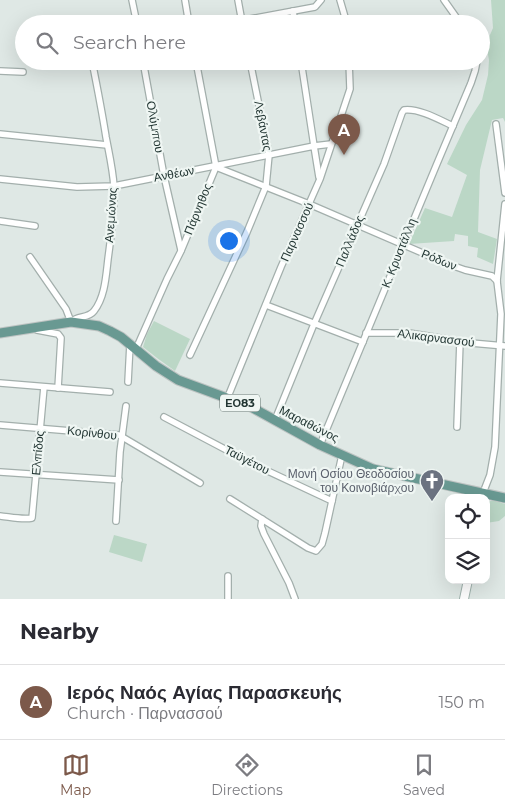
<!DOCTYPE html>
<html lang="en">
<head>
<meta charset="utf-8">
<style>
  body { margin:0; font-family:Montserrat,sans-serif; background:#f7f7f7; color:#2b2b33 }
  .controls { position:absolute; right:15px; bottom:15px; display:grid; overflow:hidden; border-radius:10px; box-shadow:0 5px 20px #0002 }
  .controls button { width:45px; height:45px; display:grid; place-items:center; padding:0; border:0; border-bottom:1px solid #e1e1e2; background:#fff; color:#2b2b33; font:25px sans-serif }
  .you { position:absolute; left:228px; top:240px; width:18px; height:18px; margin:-12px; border:4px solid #fff; border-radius:50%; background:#1a73e8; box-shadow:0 0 0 8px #1a73e833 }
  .badge { display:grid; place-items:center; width:32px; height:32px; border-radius:50%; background:#7c594a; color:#fff; font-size:16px; font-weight:700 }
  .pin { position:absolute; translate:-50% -41px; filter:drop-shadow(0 1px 2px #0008) }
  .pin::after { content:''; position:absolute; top:26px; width:18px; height:15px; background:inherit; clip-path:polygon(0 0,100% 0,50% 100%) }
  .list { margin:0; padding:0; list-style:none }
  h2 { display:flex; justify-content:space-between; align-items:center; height:65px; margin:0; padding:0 20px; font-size:21px }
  h2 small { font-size:16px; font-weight:400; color:#7c7c81 }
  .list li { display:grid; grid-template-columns:32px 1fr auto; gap:15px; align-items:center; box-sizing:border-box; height:75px; padding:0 20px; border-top:1px solid #e1e1e2 }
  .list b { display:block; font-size:19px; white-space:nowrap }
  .list p { margin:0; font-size:16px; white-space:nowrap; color:#7c7c81 }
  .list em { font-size:16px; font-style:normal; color:#7c7c81 }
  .icon { flex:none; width:28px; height:28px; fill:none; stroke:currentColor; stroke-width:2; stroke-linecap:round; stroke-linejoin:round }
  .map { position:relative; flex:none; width:505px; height:599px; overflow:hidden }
  .search { position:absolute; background:#fff; box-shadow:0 5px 20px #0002; left:15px; right:15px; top:15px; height:55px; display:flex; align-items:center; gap:12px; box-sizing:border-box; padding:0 18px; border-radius:28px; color:#7c7c81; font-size:19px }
  .sheet { height:140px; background:#fff }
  nav { display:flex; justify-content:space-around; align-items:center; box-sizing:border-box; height:70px; border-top:1px solid #e1e1e2; background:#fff; font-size:14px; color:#7c7c81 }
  nav a { display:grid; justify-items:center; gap:2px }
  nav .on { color:#7c594a }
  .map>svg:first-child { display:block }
</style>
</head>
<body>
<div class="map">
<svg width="505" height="599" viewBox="0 0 505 599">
  <rect width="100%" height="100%" fill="#dfe8e5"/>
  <g fill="#bbd7c6">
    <path d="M491,0h14v122l-2,-4 -11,2 -12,50 -2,62 19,7 -4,25 -16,-7 1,-9 -10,-2v-10l-13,-2 -1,7 -45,3 16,-36 27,9 15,-42 -20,-11 19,-39 16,-25 6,-25 1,-15 -3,-16 7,-16z"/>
    <path d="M154,321l36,18 -15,32 -18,-13 -14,-11 4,-13z"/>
    <path d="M493,500l12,4v12l-6,5 -13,2v-20z"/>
    <path d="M114,535l33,9 -5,18 -33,-10z"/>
  </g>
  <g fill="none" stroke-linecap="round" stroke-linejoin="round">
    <g stroke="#a3afac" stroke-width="8">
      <g id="street">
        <path d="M132,0l5,24"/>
        <path d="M185,0l4,24"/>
        <path d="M238,0l4,22"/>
        <path d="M340,0l7,24"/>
        <path d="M444,0l17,24"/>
        <path d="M293,11l2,13"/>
        <path d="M223,24l92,-17 6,-7"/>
        <path d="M143,61l21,115 17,74"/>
        <path d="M301,61l13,85 17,-2"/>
        <path d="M0,71l23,1"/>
        <path d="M496,124l9,69"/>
        <path d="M0,134l107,11"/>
        <path d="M216,167l93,37 139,60 17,6 27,6 5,5"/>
        <path d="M0,179l77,8 37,-1 200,-40 5,31"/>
        <path d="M0,221l35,5"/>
        <path d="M30,257l36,52 5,13c7,-7 17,-3 23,-11 11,-14 12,-35 14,-52 3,-23 7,-49 6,-72 -1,-17 -5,-34 -8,-50 -4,-25 -9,-51 -14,-76"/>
        <path d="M266,305l97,37"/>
        <path d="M37,329v1l21,4 3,4 -3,50"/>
        <path d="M366,333h43l62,10 34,3"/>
        <path d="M136,349l31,-70 14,-28 35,-84 -20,-106"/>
        <path d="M190,355l57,-123 19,-46 3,-31 -19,-94"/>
        <path d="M128,382l2,-38"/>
        <path d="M0,383l110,9"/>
        <path d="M227,399l54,-132 39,-88 30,-90 -1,-28"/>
        <path d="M164,417l91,48 77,36"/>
        <path d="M275,420l39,-96 70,-160 18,-51 2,-3c15,-2 36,10 49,16"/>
        <path d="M0,425l119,10 81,48"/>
        <path d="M457,427l3,-86"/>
        <path d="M320,445l116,-279 35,-83 4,-12 2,-10"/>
        <path d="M0,472l119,8"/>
        <path d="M483,493l7,-18 5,-28 6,-133 -4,-33 8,-77"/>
        <path d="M230,499l78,49 8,3 6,-7 3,-11 17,-78"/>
        <path d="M0,516c10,1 23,4 32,2l12,-131"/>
        <path d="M262,519l-1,7 3,8 25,49 6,16"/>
        <path d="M116,521l4,-69 6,-46"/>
        <path d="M228,599v-23"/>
      </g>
    </g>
    <g stroke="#a0b3ae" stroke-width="10">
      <path id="secondary" d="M464,599l4,-19"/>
    </g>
    <g stroke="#bdc3c2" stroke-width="11">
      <path id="primary" d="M0,333l71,-11 28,4 11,5 11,6 35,29 22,14 73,27 69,38 53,24 132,29"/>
    </g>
    <use href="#street" stroke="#fff" stroke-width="5.5"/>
    <use href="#secondary" stroke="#fff" stroke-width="8"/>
    <use href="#primary" stroke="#699992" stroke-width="9"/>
  </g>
  <defs>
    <g id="church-pin" transform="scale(1.25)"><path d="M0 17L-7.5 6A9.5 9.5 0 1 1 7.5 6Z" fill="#6b7280" stroke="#eff6f3"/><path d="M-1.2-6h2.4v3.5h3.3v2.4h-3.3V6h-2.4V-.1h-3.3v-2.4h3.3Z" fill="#fff"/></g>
  </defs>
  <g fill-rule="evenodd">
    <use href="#church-pin" x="432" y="481"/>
  </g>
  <g text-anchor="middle" stroke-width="4.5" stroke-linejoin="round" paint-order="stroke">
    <rect fill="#eff6f3" stroke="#60706d" stroke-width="1" x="220" y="394.5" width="40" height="17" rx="4"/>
    <g font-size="11" font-weight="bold" fill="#223633">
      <text x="240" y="407">ΕΟ83</text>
    </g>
    <g font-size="12" fill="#223633" stroke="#eff6f3">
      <text transform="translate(263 126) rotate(79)" y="4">Λεβάντας</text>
      <text transform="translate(155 127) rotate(80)" y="4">Ολύμπου</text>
      <text transform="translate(174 174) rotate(-11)" y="4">Ανθέων</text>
      <text transform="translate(198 209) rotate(-68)" y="4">Πάρνηθος</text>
      <text transform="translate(111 215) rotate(-86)" y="4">Ανεμώνας</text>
      <text transform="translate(297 232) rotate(-66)" y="4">Παρνασσού</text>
      <text transform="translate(350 241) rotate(-67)" y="4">Παλλάδος</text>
      <text transform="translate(399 253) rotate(-68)" y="4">Κ. Κρυστάλλη</text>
      <text transform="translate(439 260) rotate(22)" y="4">Ρόδων</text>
      <text transform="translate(436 338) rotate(7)" y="4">Αλικαρνασσού</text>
      <text transform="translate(309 424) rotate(27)" y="4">Μαραθώνος</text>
      <text transform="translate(92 433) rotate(6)" y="4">Κορίνθου</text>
      <text transform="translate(38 453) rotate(-85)" y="4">Ελπίδος</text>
      <text transform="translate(247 460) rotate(27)" y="4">Ταϋγέτου</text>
    </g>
    <g font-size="12" fill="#5b616d" stroke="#eff6f3" text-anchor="end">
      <text x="414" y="478">Μονή Οσίου Θεοδοσίου<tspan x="414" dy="14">του Κοινοβιάρχου</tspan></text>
    </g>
  </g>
</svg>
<div class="controls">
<button><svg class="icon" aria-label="locate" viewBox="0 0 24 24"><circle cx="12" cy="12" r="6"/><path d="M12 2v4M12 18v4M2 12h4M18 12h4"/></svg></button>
<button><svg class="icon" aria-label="layers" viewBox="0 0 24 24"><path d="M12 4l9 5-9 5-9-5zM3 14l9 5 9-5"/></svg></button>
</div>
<div class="you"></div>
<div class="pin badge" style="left:344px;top:155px">A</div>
<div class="search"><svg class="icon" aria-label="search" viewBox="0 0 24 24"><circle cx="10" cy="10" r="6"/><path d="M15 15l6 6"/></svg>Search here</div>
</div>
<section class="sheet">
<h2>Nearby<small></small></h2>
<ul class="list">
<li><span class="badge">A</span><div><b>Ιερός Ναός Αγίας Παρασκευής</b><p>Church · Παρνασσού</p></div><em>150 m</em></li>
</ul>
</section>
<nav>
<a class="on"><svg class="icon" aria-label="map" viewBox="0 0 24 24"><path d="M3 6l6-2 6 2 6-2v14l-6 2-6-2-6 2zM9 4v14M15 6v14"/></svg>Map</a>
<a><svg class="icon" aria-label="directions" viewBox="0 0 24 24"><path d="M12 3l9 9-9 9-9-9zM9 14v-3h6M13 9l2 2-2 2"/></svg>Directions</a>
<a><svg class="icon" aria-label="saved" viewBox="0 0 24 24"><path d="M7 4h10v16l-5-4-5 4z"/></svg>Saved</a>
</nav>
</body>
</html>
